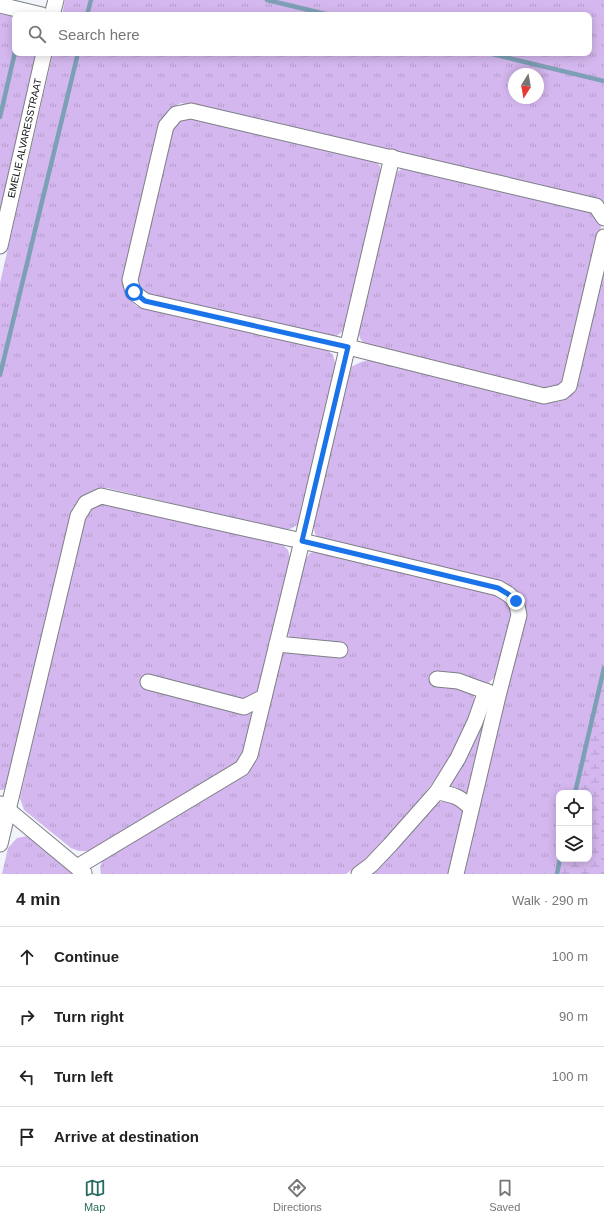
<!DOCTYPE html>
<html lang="en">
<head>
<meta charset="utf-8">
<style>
  body { margin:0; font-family:Arial,sans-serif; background:#f2f2f2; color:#222 }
  .controls { position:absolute; right:12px; bottom:12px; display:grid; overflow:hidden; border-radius:8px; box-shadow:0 2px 10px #0003 }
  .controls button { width:36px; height:36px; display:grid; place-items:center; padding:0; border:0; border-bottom:1px solid #e0e0e0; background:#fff; color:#222; font:20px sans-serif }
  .compass { position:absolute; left:508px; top:68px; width:36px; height:36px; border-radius:50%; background:#fff; box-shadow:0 2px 10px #0003; rotate:191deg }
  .stop { position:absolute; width:12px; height:12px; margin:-9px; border:3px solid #1a73e8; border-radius:50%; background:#fff }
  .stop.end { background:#1a73e8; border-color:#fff; box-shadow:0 1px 4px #0008 }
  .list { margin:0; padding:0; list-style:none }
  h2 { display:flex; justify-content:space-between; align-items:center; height:52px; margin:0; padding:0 16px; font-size:17px }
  h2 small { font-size:13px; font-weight:400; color:#767676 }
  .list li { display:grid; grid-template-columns:26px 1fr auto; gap:12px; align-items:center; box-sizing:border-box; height:60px; padding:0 16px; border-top:1px solid #e0e0e0 }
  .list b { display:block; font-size:15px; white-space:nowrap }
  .list em { font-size:13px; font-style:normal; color:#767676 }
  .icon { flex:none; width:22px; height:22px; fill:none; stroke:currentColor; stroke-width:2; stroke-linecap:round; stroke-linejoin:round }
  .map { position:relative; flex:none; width:604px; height:874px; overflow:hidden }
  .search { position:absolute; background:#fff; box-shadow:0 2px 10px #0003; left:12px; right:12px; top:12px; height:44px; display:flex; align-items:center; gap:10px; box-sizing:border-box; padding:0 14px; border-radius:8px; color:#767676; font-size:15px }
  .sheet { height:292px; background:#fff }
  nav { display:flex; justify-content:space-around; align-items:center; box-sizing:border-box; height:56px; border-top:1px solid #e0e0e0; background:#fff; font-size:11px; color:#767676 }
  nav a { display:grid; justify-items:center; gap:2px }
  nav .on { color:#276c5f }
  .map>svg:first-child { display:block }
</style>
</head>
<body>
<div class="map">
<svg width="604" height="874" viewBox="0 0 604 874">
  <defs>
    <pattern id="grass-tufts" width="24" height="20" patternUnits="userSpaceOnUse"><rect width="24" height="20" fill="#d4b7ee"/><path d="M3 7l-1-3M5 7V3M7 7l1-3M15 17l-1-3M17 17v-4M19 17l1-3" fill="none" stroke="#b59ccb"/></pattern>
    <pattern id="wetland-marsh" width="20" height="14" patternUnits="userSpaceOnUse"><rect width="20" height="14" fill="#d4b7ee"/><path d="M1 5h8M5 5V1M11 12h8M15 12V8" fill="none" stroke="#b59ccb"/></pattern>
  </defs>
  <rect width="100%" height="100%" fill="#f1f4fb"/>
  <g fill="url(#grass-tufts)" fill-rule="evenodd">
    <path d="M65,0h539v204l-5,-5 -418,-96 -12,6 -6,10 -39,156c-1,16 0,19 12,31l188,41 9,8 3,11 -37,158 -9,5h-10l-173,-41c-16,3 -22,7 -33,20l-65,276 -6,6h-3v-507l53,-230h536v-38h-527zM514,74h24v24h-24z"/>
    <path d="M0,14l15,3v36h22l-37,160z"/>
    <path d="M189,116l185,44 6,6 1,7 -34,148 -4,10 -9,7 -186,-43 -9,-6 -3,-12 37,-152 7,-6z"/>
    <path d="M405,167l188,45 6,7 2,8 -35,148c-7,12 -9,14 -24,14l-177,-44 -5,-7 -2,-8 35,-150 5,-9z"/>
    <path d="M604,268v400l-29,125h-16v66h1l-3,15h-94l43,-178 19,-74v-16l-8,-14 -11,-8 -185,-44 -6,-6 -2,-10 33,-142 5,-15 10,-5 11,-3 173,43c18,0 20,0 31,-15z"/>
    <path d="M103,502l179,42 6,6 2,8 -30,130 -9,10 4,11 -12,45 -7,9 -147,88h-10l-8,-3 -47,-38 -4,-12 64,-282 6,-8z"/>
    <path d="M319,551l176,44c11,4 16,8 17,20l-14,56 -5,8 -6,5 -9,-2 -29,3 24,9c5,12 -3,25 -9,37 -15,31 -36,59 -58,86 -18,21 -37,41 -60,57h-245l-1,-7 3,-7 147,-90 8,-12 22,-102 7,-6 4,-11 -4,-7 16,-69 7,-10z"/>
    <path d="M490,706l-21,89 -10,-5 -12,-4 22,-36z"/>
    <path d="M452,799l12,9 -1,9 -14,57h-80l66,-71z"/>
    <path d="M27,836l8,1 39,37h-72l6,-26 9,-10z"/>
  </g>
  <path fill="url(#wetland-marsh)" d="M604,668v206h-47l3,-15h29v-66h-14z"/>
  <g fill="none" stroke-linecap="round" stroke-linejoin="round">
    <g stroke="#7da0b6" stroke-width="4.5">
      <path d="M267,0l63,15"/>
      <path d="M87,15l4,-15"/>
      <path d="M488,53l116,28"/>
      <path d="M0,117l15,-65"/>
      <path d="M0,375l78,-322"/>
      <path d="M575,793l29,-125"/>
      <path d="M557,874l3,-15"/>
    </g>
    <g stroke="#7d7f85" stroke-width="17">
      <g id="minor">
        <path d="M0,5l42,10"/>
        <path d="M52,15l4,-15"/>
        <path d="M604,218l-8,-12 -405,-95 -15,3 -10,12 -36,154 3,12 12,9 203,46 196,49 18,-4 7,-6 35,-149"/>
        <path d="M0,246l44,-193"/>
        <path d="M277,644l63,6"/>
        <path d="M437,679l21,2 38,14"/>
        <path d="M148,682l96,25 20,-10"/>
        <path d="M437,792c17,3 22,4 34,16"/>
        <path d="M1,804l83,69"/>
        <path d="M0,844l78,-328 8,-13 15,-7 201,45 196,47 10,6 8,7 3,14 -21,81 -42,178"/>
        <path d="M77,867l165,-99 8,-13 52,-214 90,-384"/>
        <path d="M359,874l12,-9 19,-20 47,-53 21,-34 17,-36 11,-31"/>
      </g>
    </g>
    <use href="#minor" stroke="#fff" stroke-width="15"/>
  </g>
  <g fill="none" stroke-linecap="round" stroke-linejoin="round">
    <path stroke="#1a73e8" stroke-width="5" d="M134,292l11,9 203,46 -46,194 196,47 10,6 8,7"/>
  </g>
  <g text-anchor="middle" stroke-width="3" stroke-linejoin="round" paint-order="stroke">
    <g font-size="10" fill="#101013" stroke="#fff">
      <text transform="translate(24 138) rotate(-77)" y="4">EMELIE ALVARESSTRAAT</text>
    </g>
  </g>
</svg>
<div class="controls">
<button><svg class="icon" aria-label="locate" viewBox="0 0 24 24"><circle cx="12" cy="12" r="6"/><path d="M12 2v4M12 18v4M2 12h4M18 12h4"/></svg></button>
<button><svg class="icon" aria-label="layers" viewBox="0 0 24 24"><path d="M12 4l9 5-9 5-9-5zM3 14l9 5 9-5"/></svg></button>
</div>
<svg class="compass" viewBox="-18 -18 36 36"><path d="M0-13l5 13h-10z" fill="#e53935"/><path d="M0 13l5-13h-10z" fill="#767676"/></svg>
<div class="stop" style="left:134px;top:292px"></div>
<div class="stop end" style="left:516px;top:601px"></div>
<div class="search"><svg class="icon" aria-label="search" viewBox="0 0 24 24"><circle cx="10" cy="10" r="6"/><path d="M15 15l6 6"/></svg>Search here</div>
</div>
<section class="sheet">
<h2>4 min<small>Walk · 290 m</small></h2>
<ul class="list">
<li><svg class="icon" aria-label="ahead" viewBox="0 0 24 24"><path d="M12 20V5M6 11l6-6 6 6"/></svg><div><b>Continue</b></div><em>100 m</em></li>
<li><svg class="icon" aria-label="right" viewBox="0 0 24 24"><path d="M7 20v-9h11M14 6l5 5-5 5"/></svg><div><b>Turn right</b></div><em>90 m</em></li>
<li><svg class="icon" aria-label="left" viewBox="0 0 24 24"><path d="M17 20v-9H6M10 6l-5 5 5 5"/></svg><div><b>Turn left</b></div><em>100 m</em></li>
<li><svg class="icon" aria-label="arrive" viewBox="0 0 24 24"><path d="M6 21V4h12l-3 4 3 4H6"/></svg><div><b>Arrive at destination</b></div></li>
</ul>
</section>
<nav>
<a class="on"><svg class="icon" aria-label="map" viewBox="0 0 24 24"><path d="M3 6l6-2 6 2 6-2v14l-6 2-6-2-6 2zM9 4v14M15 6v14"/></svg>Map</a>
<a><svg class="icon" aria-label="directions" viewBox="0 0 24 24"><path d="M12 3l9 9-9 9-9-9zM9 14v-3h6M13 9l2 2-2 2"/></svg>Directions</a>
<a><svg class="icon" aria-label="saved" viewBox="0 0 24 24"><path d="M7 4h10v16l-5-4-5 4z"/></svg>Saved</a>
</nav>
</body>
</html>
